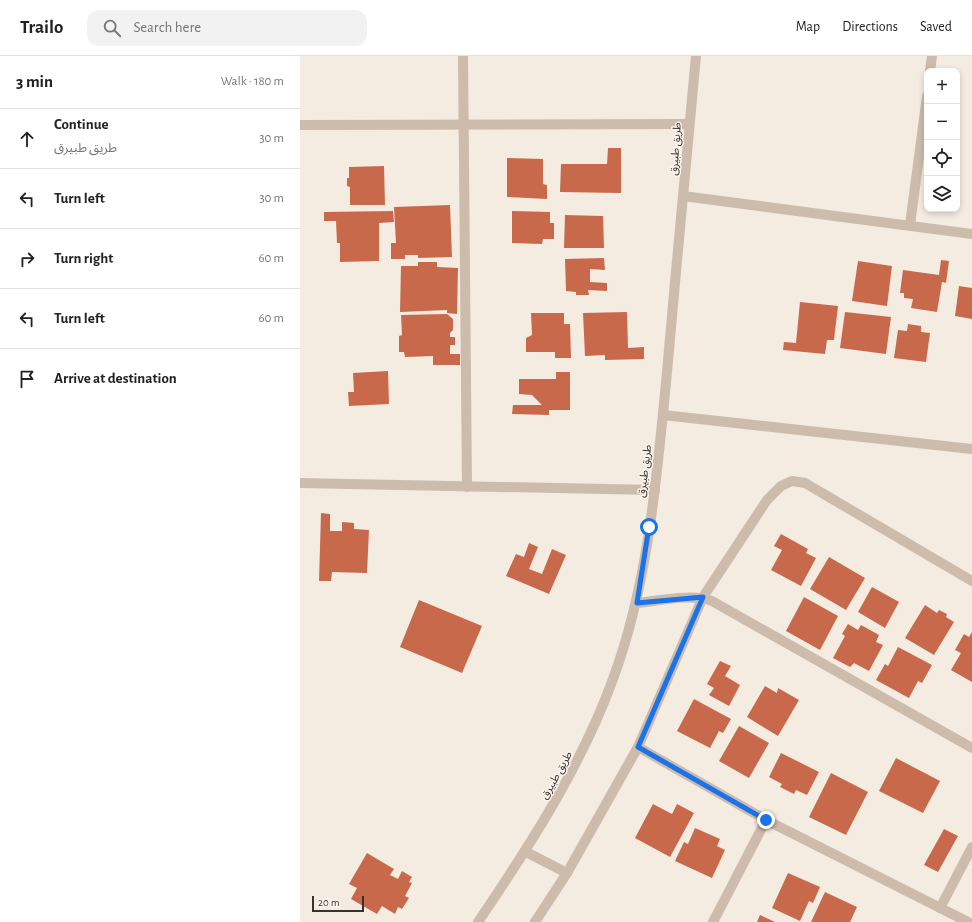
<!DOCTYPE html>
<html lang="en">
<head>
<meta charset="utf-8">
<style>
  body { margin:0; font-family:"Alegreya Sans","Noto Sans Arabic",sans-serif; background:#f2f2f2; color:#222 }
  .controls { position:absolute; right:12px; top:12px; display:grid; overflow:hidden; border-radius:8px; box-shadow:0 2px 6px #0003 }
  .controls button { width:36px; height:36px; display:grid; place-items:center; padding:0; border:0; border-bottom:1px solid #e0e0e0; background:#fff; color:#222; font:20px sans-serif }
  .scale { position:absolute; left:12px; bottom:10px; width:52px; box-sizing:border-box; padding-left:4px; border:2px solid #3b302b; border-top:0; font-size:11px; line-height:14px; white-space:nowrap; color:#3b302b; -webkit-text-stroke:3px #fbf5ee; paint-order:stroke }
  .stop { position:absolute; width:12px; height:12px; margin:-9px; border:3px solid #1a73e8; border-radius:50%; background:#fff }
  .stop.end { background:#1a73e8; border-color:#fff; box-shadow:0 1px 4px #0008 }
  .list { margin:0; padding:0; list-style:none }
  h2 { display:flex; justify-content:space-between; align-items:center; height:52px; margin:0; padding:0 16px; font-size:17px }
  h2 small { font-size:13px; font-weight:400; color:#767676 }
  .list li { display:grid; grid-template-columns:26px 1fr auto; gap:12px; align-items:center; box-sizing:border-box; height:60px; padding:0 16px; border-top:1px solid #e0e0e0 }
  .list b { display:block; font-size:15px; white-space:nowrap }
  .list p { margin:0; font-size:13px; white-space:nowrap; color:#767676 }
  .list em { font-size:13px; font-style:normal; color:#767676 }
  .icon { flex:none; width:22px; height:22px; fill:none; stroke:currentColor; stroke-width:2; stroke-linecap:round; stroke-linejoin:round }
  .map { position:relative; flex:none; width:672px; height:866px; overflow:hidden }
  header { display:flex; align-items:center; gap:24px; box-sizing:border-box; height:56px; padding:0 20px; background:#fff; border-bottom:1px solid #e0e0e0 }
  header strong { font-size:19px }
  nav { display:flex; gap:22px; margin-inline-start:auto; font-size:14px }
  .search { width:280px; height:36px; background:#f2f2f2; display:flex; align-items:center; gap:10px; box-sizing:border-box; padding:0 14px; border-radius:12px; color:#767676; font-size:15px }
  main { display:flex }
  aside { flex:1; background:#fff }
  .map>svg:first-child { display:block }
</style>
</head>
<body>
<header>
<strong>Trailo</strong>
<div class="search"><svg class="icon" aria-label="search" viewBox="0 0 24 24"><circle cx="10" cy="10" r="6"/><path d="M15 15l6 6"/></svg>Search here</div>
<nav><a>Map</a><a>Directions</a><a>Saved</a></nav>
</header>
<main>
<aside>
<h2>3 min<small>Walk · 180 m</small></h2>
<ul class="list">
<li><svg class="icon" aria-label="ahead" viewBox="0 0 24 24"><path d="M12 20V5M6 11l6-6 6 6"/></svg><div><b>Continue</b><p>طريق طبيرق</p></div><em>30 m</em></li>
<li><svg class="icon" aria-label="left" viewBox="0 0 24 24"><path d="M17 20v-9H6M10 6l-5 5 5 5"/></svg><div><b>Turn left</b></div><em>30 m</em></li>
<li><svg class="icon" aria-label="right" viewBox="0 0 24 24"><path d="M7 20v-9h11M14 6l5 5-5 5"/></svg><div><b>Turn right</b></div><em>60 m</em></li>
<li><svg class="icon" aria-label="left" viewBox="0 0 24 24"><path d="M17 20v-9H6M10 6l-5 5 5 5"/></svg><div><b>Turn left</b></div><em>60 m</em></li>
<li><svg class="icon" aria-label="arrive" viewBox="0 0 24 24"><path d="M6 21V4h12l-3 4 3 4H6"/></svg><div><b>Arrive at destination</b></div></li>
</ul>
</aside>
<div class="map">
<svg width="672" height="866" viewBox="0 0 672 866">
  <rect width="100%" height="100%" fill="#f4ebe1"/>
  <g fill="#c8694b">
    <path d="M308,92h13v45l-61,-1 1,-28h46z"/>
    <path d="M207,102l36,1v25l4,1v14l-40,-2z"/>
    <path d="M84,110l1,39h-35v-18l-3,-1v-8h2v-11z"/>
    <path d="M150,149l2,52 -34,1v-3h-13v4h-14v-16h5l-2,-36z"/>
    <path d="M93,155l1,11 -15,1v38l-39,1v-19h-3l-1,-22h-12v-9z"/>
    <path d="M212,155l38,1v11h4v16h-11l-1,5 -30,-1z"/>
    <path d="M265,159l38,1 1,32h-40z"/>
    <path d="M304,202l1,12 -15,-1v13l17,1v8l-19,-1 1,5h-13v-3l-10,-1 -1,-32z"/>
    <path d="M641,204l8,1 -3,22 -4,-1 -5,30 -26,-4 2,-9 -9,-1v-5h-4l3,-23 36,5z"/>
    <path d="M558,205l34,5 -5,40 -35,-5z"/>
    <path d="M118,206h19v5l21,1 -1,46 -10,-1v-3l-47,2 1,-46h17z"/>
    <path d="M659,230l13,2v31l-17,-3z"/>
    <path d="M500,246l38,4 -4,34h-7l-2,14 -42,-4 1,-8 12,1z"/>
    <path d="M327,256l1,36 16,-1v12l-39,1v-5l-20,1 -2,-43z"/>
    <path d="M545,256l46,5 -5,37 -46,-6z"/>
    <path d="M231,257h33v11h6l1,34h-16v-6h-29v-14l6,-3z"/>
    <path d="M147,258l6,5v11l-3,3v4h5v8h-5v9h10v11h-27v-9l-28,1 -1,-5h-5v-16l3,-1 -1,-20z"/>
    <path d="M608,268l13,2v6l9,1 -4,29 -32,-4 4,-28 9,1z"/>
    <path d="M88,315l1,33 -40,2 -1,-14h6l-1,-19z"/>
    <path d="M256,316h14v38h-21v5l-37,-1 1,-9h29l-10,-10 -13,-1v-15h37z"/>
    <path d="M21,457l9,1v17h12v-9l12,1v6l15,1 -2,43 -35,-1 -1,9h-12z"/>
    <path d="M481,478l27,15 -2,4 10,5 -15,28 -30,-16 11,-20 -8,-4z"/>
    <path d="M229,487l9,4 -9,22 13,5 10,-25 14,6 -17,39 -43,-18 10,-22 8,3z"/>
    <path d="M529,501l36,21 -19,32 -36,-21z"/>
    <path d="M572,531l27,15 -14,26 -27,-16z"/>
    <path d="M504,541l34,19 -18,34 -34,-19z"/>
    <path d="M119,544l63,26 -20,47 -62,-26z"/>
    <path d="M625,549l12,8 2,-3 8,4 -1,3 8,5 -20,33 -29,-17z"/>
    <path d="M548,568l10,6 3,-5 18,10 -3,7 7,3 -14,26 -15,-8 -4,4 -17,-9 12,-22 -3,-2z"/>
    <path d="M672,576v50l-21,-12 10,-17 -6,-3 9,-16 5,3z"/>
    <path d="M598,591l34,18 -10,18 -4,-2 -9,17 -33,-18 9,-16 3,2z"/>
    <path d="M420,605l11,5 -6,10 15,9 -11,21 -20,-11 5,-7 -7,-4z"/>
    <path d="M465,630l12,7 1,-5 21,12 -21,36 -31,-19z"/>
    <path d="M394,643l37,20 -8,14 -4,-2 -9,17 -33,-17z"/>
    <path d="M439,670l30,17 -20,35 -30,-17z"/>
    <path d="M481,697l38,19 -12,23 -11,-5 -2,4 -14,-7 2,-3 -13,-7z"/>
    <path d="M596,702l44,23 -17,32 -44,-22z"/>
    <path d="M531,717l37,19 -22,43 -37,-18z"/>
    <path d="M353,748l19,10 5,-10 17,9 -24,44 -35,-19z"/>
    <path d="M395,772l25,11 -3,7 8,4 -13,28 -37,-17 9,-19 4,2z"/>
    <path d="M644,773l14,7 -20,36 -14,-7z"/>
    <path d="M67,797l27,16 -4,6 8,4 4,-8 10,6 -3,5 3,1 -7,13 4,2 -7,11 -4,-2 -3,7 -13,-8 -5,8 -26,-15 6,-11 -8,-4z"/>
    <path d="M488,817l32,14 -7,16 -4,-2 -9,20 -28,-13z"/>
    <path d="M525,836l32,15 -7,15h-39z"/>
    <path d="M460,859l15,7h-18z"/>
  </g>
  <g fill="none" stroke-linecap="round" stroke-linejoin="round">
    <g stroke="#cdbbac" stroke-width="10">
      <path d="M163,0l4,431"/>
      <path d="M630,15l2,-15"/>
      <path d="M0,69l389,-1"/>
      <path d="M383,140l289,38"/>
      <path d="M610,169l17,-129"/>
      <path d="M363,359l309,34"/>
      <path d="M0,427l355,7"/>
      <path d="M337,547c21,-2 56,-10 75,-2l260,147"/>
      <path d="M338,691l128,73 202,102"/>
      <path d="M226,796l41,21"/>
      <path d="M640,852l32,-61"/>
      <path d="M235,866l32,-49 71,-126 65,-150 64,-97 14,-14 11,-5 13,2 167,98"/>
      <path d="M413,866l53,-102"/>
    </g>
    <path stroke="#cdbbac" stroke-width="10" d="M178,866c52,-77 103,-155 135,-243 35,-95 43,-196 53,-296 10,-109 19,-218 30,-327"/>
  </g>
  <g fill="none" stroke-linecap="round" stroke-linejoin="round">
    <path stroke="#1a73e8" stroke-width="5" d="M349,471l-12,76 66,-6 -65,150 128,73"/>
  </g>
  <g text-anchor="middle" stroke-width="3" stroke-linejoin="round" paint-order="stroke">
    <g font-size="11" fill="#3b302b" stroke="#fbf5ee">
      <text transform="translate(375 93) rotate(-86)" y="4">طريق طبيرق</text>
      <text transform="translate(344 415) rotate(-83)" y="4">طريق طبيرق</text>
      <text transform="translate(256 719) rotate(-61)" y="4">طريق طبيرق</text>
    </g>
  </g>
</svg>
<div class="controls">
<button>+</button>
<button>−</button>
<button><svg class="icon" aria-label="locate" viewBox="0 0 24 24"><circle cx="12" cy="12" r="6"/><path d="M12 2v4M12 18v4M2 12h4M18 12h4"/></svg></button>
<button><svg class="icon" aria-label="layers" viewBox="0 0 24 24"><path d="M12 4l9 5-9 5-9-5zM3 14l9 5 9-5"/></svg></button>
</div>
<div class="scale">20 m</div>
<div class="stop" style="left:349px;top:471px"></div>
<div class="stop end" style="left:466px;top:764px"></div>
</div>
</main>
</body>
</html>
